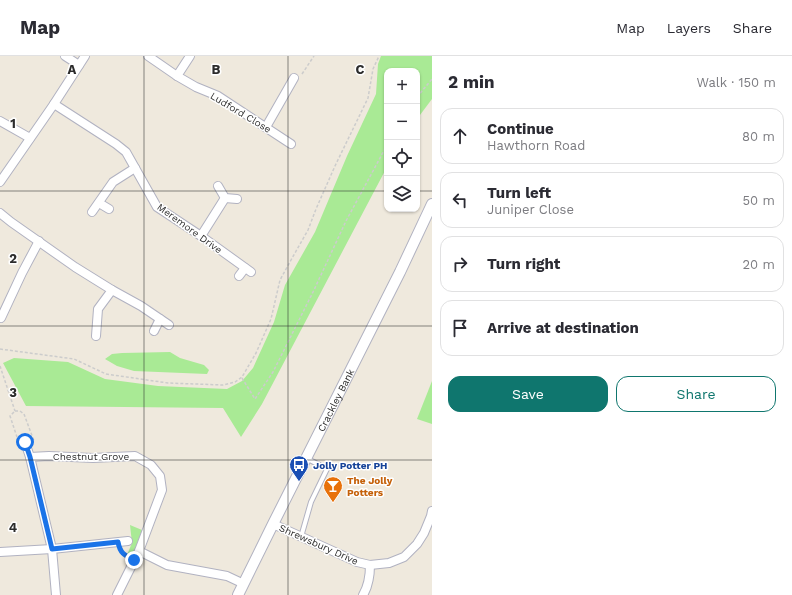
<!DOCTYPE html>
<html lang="en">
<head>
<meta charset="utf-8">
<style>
  body { margin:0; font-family:"Work Sans",sans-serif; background:#f2f2f3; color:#2b2b33 }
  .controls { position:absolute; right:12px; top:12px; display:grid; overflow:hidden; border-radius:8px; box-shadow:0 1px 3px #0004 }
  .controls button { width:36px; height:36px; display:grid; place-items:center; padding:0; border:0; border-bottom:1px solid #e1e1e2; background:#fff; color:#2b2b33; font:20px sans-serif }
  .stop { position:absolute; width:12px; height:12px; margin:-9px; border:3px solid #1a73e8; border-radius:50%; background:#fff }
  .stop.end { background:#1a73e8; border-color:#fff; box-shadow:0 1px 4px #0008 }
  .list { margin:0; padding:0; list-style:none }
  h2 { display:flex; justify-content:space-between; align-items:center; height:52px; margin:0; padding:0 16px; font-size:17px }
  h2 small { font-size:13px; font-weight:400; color:#7c7c81 }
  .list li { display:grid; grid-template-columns:26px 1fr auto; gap:12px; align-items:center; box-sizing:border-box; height:56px; margin:0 8px 8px; padding:0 8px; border:1px solid #e1e1e2; border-radius:12px }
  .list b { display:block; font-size:15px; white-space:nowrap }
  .list p { margin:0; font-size:13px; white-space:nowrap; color:#7c7c81 }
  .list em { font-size:13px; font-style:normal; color:#7c7c81 }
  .actions { display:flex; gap:8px; padding:12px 16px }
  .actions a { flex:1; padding:9px 0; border:1px solid #0f766e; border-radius:12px; text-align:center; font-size:14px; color:#0f766e }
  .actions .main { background:#0f766e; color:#fff }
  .icon { flex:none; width:22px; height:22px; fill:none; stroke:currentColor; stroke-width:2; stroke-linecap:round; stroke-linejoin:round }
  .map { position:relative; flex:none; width:432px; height:539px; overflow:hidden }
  header { display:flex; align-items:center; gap:24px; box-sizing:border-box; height:56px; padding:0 20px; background:#fff; border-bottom:1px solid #e1e1e2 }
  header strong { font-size:19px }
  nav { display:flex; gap:22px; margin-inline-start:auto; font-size:14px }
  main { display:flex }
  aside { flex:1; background:#fff }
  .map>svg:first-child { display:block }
</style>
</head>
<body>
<header>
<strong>Map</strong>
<nav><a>Map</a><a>Layers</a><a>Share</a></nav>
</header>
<main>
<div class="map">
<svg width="432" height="539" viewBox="0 0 432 539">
  <rect width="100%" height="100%" fill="#efe9dd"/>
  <g fill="#a9ea95">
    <path d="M381,0h51v43l-15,20v-48h-30v96l-125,237 -21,33 -18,-29 -197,-2 -23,-43 11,-5 54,4 37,17 53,7 69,3 15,-8 11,-13 21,-46 11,-37 30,-53 32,-76 29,-62 2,-30z"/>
    <path d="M170,296l10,6 24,7 5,5 -2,4 -73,-3 -17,-5 -12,-7 7,-5 10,-1z"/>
    <path d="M432,325v43l-15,-5z"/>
    <path d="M130,469l12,5 -10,28 -5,-3 5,-12z"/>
  </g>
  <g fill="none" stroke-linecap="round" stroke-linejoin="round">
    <g stroke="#b1b2c1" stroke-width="6">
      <path id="service" d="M301,481l10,-35 16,-33 -21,-11"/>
    </g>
    <g stroke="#b1b2c1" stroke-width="10">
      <g id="minor">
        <path d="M65,0l14,9"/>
        <path d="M148,0l29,20 19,11 22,9 73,48"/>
        <path d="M177,20l13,-20"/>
        <path d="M54,48l62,40 10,8 31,55 44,29 50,36"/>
        <path d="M0,65l30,17"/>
        <path d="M266,71l28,-49"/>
        <path d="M0,126l54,-78 31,-48"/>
        <path d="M218,130l7,12 12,1"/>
        <path d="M99,147l10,6"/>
        <path d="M92,156l21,-30 22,-14"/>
        <path d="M0,157l11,9 64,45 37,23 29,16 28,19"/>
        <path d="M201,180l24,-38"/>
        <path d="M239,220l6,-8"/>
        <path d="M1,262l21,-45 17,-32"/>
        <path d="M154,275l6,-12"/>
        <path d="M96,280l2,-27 14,-19"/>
        <path d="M25,386l5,15 22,92 4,46"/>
        <path d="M30,401l19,-1 44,2 42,-2 16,9 9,11 2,14 -23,61 -22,44"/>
        <path d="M273,468l84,38 13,3 19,-2 15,-6 13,-13 7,-11 7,-17 1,-5"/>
        <path d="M139,495l28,14 60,11 17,8"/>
        <path d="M0,496l52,-3 76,-8"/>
        <path d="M363,539c6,-10 7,-19 7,-30"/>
      </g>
    </g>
    <g stroke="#b1b2c1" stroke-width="12">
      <g id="tertiary">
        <path id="s1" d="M238,539l35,-71 127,-252 32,-68"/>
      </g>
    </g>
    <g stroke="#ccc" stroke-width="1.5" stroke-dasharray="3 2" stroke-linecap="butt">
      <path d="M302,18l12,-18"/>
      <path d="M417,41l15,-18"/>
      <path d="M0,293l74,10 32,15 62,9 55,2 12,-3 7,-5 14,-24 15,-34 9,-39 11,-20 17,-30 8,-21 19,-43 33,-68 5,-29 6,-13"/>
      <path d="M0,310l15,45"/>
      <path d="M242,322l13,21 18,-27 41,-82 32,-69 41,-76"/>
      <path d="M15,355h5l4,3 10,27 -15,2 -9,-27z"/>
      <path d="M121,495l3,4 3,2"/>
    </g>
    <use href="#service" stroke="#fff" stroke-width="4"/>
    <use href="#minor" stroke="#fff" stroke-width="8"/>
    <use href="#tertiary" stroke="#fff" stroke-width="10"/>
  </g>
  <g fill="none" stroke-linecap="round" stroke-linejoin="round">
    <path stroke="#1a73e8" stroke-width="5" d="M25,386l5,15 22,92 66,-7c2,11 6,13 16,18"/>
  </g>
  <path fill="none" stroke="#2c2c2c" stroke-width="1" stroke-opacity="0.55" d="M144,0v539M288,0v539M0,135h387M417,135h15M0,270h432M0,404h432"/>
  <defs>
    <g id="bus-pin" transform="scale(1)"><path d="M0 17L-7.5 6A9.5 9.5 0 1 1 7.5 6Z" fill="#1a4fb4" stroke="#fff"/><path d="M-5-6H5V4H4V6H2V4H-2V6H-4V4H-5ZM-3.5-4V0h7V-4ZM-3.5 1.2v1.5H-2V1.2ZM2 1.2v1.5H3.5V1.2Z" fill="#fff"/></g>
    <g id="bar-pin" transform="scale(1)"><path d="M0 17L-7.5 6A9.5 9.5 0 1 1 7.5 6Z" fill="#e8710a" stroke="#fff"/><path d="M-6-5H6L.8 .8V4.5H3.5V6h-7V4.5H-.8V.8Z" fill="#fff"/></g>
  </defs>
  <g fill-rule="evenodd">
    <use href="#bus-pin" x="299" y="409"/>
    <use href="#bar-pin" x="333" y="430"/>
  </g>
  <g text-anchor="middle" stroke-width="3" stroke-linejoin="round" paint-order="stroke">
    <g font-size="10" fill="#2c2c2c" stroke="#fff">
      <text transform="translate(241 56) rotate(31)" y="4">Ludford Close</text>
      <text transform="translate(190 172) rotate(36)" y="4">Meremore Drive</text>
      <text dy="4" stroke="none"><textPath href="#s1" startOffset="218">Crackley Bank</textPath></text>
      <text x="91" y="404">Chestnut Grove</text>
      <text transform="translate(319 488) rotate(24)" y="4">Shrewsbury Drive</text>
    </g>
    <g font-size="10" font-weight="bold" fill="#164399" stroke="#fff" text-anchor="start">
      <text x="313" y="413">Jolly Potter PH</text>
    </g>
    <g font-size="10" font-weight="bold" fill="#c56008" stroke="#fff" text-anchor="start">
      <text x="347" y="428">The Jolly<tspan x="347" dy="12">Potters</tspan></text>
    </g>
  </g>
  <g font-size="13" text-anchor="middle" font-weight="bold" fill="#2c2c2c" stroke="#fff" stroke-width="3" stroke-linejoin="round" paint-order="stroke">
    <text x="72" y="18">A</text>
    <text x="216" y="18">B</text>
    <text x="360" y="18">C</text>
    <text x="13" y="72">1</text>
    <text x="13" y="207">2</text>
    <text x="13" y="341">3</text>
    <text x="13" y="476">4</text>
  </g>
</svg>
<div class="controls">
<button>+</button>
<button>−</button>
<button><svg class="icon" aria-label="locate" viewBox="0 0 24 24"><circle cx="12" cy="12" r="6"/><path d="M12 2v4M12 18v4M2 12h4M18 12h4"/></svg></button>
<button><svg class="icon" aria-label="layers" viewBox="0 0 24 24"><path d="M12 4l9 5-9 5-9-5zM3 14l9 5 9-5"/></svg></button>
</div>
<div class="stop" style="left:25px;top:386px"></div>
<div class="stop end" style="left:134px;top:504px"></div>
</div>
<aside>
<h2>2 min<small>Walk · 150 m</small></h2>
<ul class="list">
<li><svg class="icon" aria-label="ahead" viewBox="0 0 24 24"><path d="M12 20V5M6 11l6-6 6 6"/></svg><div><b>Continue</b><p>Hawthorn Road</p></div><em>80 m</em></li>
<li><svg class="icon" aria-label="left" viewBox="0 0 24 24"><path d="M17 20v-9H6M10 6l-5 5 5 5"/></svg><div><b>Turn left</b><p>Juniper Close</p></div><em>50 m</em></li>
<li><svg class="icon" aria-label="right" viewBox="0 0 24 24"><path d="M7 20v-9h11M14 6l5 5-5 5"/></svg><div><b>Turn right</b></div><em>20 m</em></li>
<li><svg class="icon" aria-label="arrive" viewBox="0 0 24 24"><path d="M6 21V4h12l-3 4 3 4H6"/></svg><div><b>Arrive at destination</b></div></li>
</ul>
<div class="actions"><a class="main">Save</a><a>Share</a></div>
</aside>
</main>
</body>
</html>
